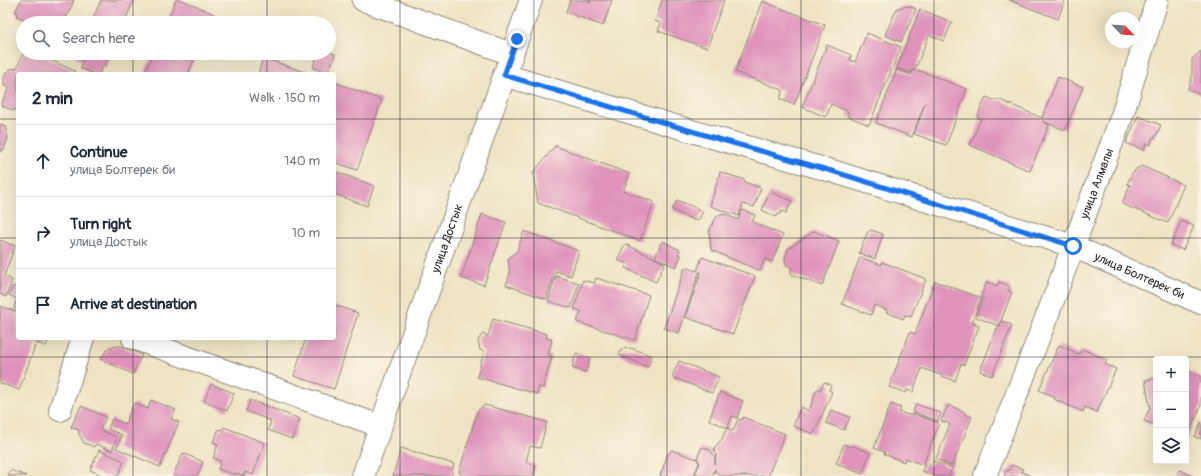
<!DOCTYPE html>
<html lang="en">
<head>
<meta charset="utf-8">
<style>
  body { margin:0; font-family:Pangolin,sans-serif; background:#f2f2f3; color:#1f2937 }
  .controls { position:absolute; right:12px; bottom:12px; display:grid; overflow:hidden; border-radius:4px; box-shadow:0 4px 16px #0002 }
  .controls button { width:36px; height:36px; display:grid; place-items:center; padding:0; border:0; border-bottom:1px solid #e0e1e3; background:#fff; color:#1f2937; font:20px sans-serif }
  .compass { position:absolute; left:1105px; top:12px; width:36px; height:36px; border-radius:50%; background:#fff; box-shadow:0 4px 16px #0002; rotate:115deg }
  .stop { position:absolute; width:12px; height:12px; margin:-9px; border:3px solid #1a73e8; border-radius:50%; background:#fff }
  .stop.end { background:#1a73e8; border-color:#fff; box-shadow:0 1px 4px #0008 }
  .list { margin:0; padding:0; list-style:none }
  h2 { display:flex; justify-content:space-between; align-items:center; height:52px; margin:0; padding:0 16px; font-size:17px }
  h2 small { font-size:13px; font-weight:400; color:#747a83 }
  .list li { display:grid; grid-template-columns:26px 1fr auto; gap:12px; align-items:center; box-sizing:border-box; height:72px; padding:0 16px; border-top:1px solid #e0e1e3 }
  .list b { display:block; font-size:15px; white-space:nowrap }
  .list p { margin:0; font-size:13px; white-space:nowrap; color:#747a83 }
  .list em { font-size:13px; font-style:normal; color:#747a83 }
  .icon { flex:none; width:22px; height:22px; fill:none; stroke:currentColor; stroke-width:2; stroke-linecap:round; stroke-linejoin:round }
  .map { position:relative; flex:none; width:1201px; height:476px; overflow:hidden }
  .search { position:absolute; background:#fff; box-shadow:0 4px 16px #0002; left:16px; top:16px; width:320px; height:44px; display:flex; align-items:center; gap:10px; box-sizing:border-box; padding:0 14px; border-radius:22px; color:#747a83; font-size:15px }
  .panel { position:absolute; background:#fff; box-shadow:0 4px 16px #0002; left:16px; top:72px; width:320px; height:268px; border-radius:4px }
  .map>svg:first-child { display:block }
</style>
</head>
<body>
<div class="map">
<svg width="1201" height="476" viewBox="0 0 1201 476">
  <rect width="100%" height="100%" fill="#fcf5e5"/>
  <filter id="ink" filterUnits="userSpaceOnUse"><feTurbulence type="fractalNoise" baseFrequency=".025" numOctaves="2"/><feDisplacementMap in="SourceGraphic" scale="8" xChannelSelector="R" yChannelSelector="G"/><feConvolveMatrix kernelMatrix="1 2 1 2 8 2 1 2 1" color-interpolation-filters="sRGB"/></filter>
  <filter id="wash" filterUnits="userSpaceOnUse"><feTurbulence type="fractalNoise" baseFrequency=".012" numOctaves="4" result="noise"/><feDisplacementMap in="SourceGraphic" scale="16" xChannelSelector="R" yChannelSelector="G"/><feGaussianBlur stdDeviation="0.9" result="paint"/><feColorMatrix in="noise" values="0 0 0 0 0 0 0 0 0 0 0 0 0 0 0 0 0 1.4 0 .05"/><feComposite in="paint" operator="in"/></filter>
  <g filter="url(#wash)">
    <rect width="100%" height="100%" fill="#eee3c3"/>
    <g id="blocks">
      <g fill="#df93bb">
        <path d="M21,0h53l-10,23h-30l-17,-7 1,-3 -3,-1z"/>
        <path d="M101,0h33l-10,23h-33z"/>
        <path d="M176,0h6l32,14 -4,9h-44z"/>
        <path d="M570,0h20l-1,4 2,-4h21l-9,26 -37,-14z"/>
        <path d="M662,0h62l-17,48 -49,-17 3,-8 -6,-2z"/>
        <path d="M1009,0h56l-7,19z"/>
        <path d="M762,1l63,24 -31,80 -14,-6 3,-9 -48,-18z"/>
        <path d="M909,6l7,3 -15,33 -16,-7 12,-27z"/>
        <path d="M920,9l32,13 -8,19 -15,-6 -14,35 -2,-1 -2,4 -14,-5z"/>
        <path d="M867,33l34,14 -32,78 -22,-9 2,-4 -18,-8 -5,13 -24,-10 25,-62 24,10 -1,5 5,2z"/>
        <path d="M1201,51v44l-13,-6 4,-11v-19z"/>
        <path d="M329,52l6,2 -7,20 -15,-7 5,-13 11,-1z"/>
        <path d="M23,53h28l-3,6 27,12 -1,3h-56v37l-3,-2 -1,2 -13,-6 8,-17 -5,-2v-8l2,-5 4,-4 7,-1z"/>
        <path d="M78,53h33l-6,14 -2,-1 -4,8h-5l-14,-6 3,-7 -7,-3z"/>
        <path d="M153,53h44l-9,21h-41l-2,-2z"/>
        <path d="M263,58l48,16h-53z"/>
        <path d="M897,69l14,6 2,-5 5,2v-2l49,19 -21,56 -32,-11 11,-31 -13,34 -36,-14z"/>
        <path d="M1058,77l25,10 -18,43 -23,-9 7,4 -19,46 -60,-26 11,-26 -4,-2 9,-20 7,3h7l42,18z"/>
        <path d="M334,82l48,18 -25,70 -23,-8z"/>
        <path d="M1138,116l23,9 -6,13 -2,-1 -3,8 -4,-2 -2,7 -18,-7z"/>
        <path d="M0,124l5,2 3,12 -4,11 -4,3z"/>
        <path d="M555,146l75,28 -7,17 31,11 -14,39 -102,-38 -5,-30z"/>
        <path d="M1142,166l42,19 -16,38 -46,-19 8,-19 -3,-1 6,-12 1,1 2,-4z"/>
        <path d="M334,171l40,15 -7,20 -33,-12z"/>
        <path d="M720,172l25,8 -1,2 17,6 -7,19 -11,-3 -4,12 -29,-10z"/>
        <path d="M770,192l22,9 -6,12 -4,-2 -2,3 -3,1 -1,2 -14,-7z"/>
        <path d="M677,200l26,11 -4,8 -3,2 -24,-11z"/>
        <path d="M742,210l13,5 -3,7 31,13 -11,27 -7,-3 -5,12 -49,-21 -2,-19 8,-15 8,-2 13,6z"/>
        <path d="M482,214l24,8 -22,63 -23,-7z"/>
        <path d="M1181,221l13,5 -11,24 -12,-5z"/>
        <path d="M871,230l12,4 -8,25 -16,-6 8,-20z"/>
        <path d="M524,231l55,20 -8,25 -15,-5 -10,28 -40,-14 4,-11 -2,-15 9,-8z"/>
        <path d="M814,231l25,10 -17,45 -31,-12v-7l-5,-2 -1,-7 3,-9z"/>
        <path d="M0,240l15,6 -11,30 8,4 -6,17 -6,-3z"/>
        <path d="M662,241l18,9 -2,4 3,2 -5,11 -21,-9z"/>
        <path d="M625,244l40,19 -9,19 -31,-14 2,-4 -10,-4z"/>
        <path d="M702,257l53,19 -22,58 -48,-17 16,-45h-2l-20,61 -15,-5 21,-61 12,4z"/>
        <path d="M860,257l21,8 1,-3 44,17 -15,38 -6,-2 -2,4 -17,-7 1,-2 -13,-5 -3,10 -29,-11z"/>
        <path d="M556,276l23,7 -8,25 -23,-7z"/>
        <path d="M596,278l53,17 -14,45 -58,-18 4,-11 -7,-2 9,-29 11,3z"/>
        <path d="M935,281l46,17 -9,25 7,3 -15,39 -3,-1 -6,17 -33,-13 -9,24 -6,-2 -1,3 -17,-6 21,-55 5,2z"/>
        <path d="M987,282l10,4 2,-4 11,4 -2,5 4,1 -13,34 -23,-9 7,-20 -2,-1z"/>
        <path d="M13,286l5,2v21l-4,-1 3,-9 -8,-4z"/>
        <path d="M334,305l24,8 -24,76 -40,-13 12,-38h28z"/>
        <path d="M0,306l18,6v26h31l-3,8 -10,-3 -17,47 -19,-7z"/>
        <path d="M493,319l54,15 -1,4 6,2 -4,15 4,1 -9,32 -4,-1 -2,7 -60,-17 7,-26 -4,-1 -2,-10 5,-6 5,2z"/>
        <path d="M1002,321l10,4 -20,51 -12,-5 17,-43h2z"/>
        <path d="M1059,345l20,9 3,-5 25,11 -2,4 11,5 -19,43 -12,-5 -2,5 -29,-13 1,-2 -16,-7z"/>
        <path d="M121,346l21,9 -9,19 -33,-15 9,-12z"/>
        <path d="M631,348l21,8 -4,11 -29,-12 3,-6z"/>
        <path d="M576,353l14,5 -4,14 -14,-4z"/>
        <path d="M679,361l40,16 -7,16 -40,-16z"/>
        <path d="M1186,370l15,7v29l-15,34z"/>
        <path d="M1156,374v52l-12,-5 6,-13 -5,-28 9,-1z"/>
        <path d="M824,382l7,3 -2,5 3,2 -18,42 -21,-8 8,-19 8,4 8,-22 3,1z"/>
        <path d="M211,384l23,9 -7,18 -23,-10z"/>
        <path d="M720,392l23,9 -6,17 -5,-2 -4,12 -19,-8z"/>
        <path d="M151,400l25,10 -5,9 8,3 -19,45 -44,-19 6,-13 -14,-6 4,-10 13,5 9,-21 14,6z"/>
        <path d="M250,400l50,19 -8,20 -24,-9 3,-9 -25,-10z"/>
        <path d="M891,404l10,4 -2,4 10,3 5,-1 25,9 -16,42 -18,-7 -1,4 -20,-8 1,-2 -11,-4z"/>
        <path d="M916,404l25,9 -3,8 -25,-9z"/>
        <path d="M485,405l62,17 -7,26 -10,-2 -4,16 10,3 -3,11h-70l-4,-4 19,-62z"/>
        <path d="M948,405l17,7 -1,2 8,3 -20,49 -16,-7 14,-35 -9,-3z"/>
        <path d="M81,406l25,11 -6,13 17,7 -5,14 -16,-7 -2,3 -10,-4 -6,-11 1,-2 -8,-3z"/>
        <path d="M831,410l19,7 -6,13 -18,-7z"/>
        <path d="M743,417l42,17 -17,42h-44l-9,-4v-3l-3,7h-10l-7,-3 5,-10 -3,-5 5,-11 8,3 5,7v7l1,-9 -2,-7 8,-9 5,-11 6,3 5,-12 4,1z"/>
        <path d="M1201,422v17l-6,-2z"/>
        <path d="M224,427l41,16 -12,32 -8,-3 -1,4 -9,-3v2l-17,-6 3,-8 -8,-3 5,-14 -5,-2 6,-13 3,1z"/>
        <path d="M844,444l6,3 1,-2 19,8 -8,21 -26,-11z"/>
        <path d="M401,448l53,16 -3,12h-58z"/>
        <path d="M99,450l25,11 -6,15h-14l-14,-6z"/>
        <path d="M672,450l25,9 2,4 -5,13h-34l8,-22z"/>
        <path d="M183,453l20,9 -6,14h-24z"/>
        <path d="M933,461l19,7 -3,8h-14l-13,-5 3,-7 5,1z"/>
        <path d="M1012,465l11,4 -1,3 9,4h-27l3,-6 2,1z"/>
        <path d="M10,470l16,6h-18z"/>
        <path d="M1180,470l13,6h-16z"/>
      </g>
    </g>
  </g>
  <g filter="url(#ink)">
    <use href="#blocks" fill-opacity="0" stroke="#8c8777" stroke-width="1"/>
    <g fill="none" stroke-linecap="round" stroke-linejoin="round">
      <g stroke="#8c8777" stroke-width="24">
        <g id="minor">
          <path d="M363,0l148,54"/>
          <path id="s1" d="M504,75l211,63 120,34 238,74 128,57"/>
          <path d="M133,338l247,88"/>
          <path d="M60,410l23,-72"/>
          <path id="s2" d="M363,476l168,-476"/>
          <path id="s3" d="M985,476l72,-186 66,-177 34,-113"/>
        </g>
      </g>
      <use href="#minor" stroke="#fff" stroke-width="22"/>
    </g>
  </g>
  <g fill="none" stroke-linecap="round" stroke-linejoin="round" filter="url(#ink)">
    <path stroke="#1a73e8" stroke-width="5" d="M517,39l-13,36 211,63 120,34 238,74"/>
  </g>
  <path fill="none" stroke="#2b2b2b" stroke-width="1" stroke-opacity="0.55" d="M133,0v23M267,0v23M400,0v476M534,0v476M667,0v476M801,0v476M934,0v476M1068,0v476M133,53v21M267,53v21M0,119h18M334,119h867M0,238h18M334,238h867M133,338v138M267,338v138M0,357h1201"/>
  <g text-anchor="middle" stroke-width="4" stroke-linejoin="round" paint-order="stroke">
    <g font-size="12" fill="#2b2b2b" stroke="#fcf5e5">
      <text dy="4" stroke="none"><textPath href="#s3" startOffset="313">улица Алмалы</textPath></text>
      <text dy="4" stroke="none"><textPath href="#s2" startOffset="252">улица Достык</textPath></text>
      <text dy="4" stroke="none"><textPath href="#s1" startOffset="667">улица Болтерек би</textPath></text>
    </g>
  </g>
</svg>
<div class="controls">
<button>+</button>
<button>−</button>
<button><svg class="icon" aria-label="layers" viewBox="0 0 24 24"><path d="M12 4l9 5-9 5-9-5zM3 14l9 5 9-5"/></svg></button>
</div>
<svg class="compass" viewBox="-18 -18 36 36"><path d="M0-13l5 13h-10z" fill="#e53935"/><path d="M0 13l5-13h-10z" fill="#747a83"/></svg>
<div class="stop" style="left:1073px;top:246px"></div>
<div class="stop end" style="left:517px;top:39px"></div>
<div class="search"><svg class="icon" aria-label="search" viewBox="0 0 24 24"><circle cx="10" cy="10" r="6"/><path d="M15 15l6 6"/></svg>Search here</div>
<section class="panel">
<h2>2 min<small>Walk · 150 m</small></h2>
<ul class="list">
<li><svg class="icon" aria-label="ahead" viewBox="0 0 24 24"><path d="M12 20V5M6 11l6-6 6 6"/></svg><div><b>Continue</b><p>улица Болтерек би</p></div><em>140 m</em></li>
<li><svg class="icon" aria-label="right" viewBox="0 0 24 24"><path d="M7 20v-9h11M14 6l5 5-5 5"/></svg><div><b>Turn right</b><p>улица Достык</p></div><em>10 m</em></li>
<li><svg class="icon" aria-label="arrive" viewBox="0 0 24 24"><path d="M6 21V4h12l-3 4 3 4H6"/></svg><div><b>Arrive at destination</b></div></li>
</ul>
</section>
</div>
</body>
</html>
